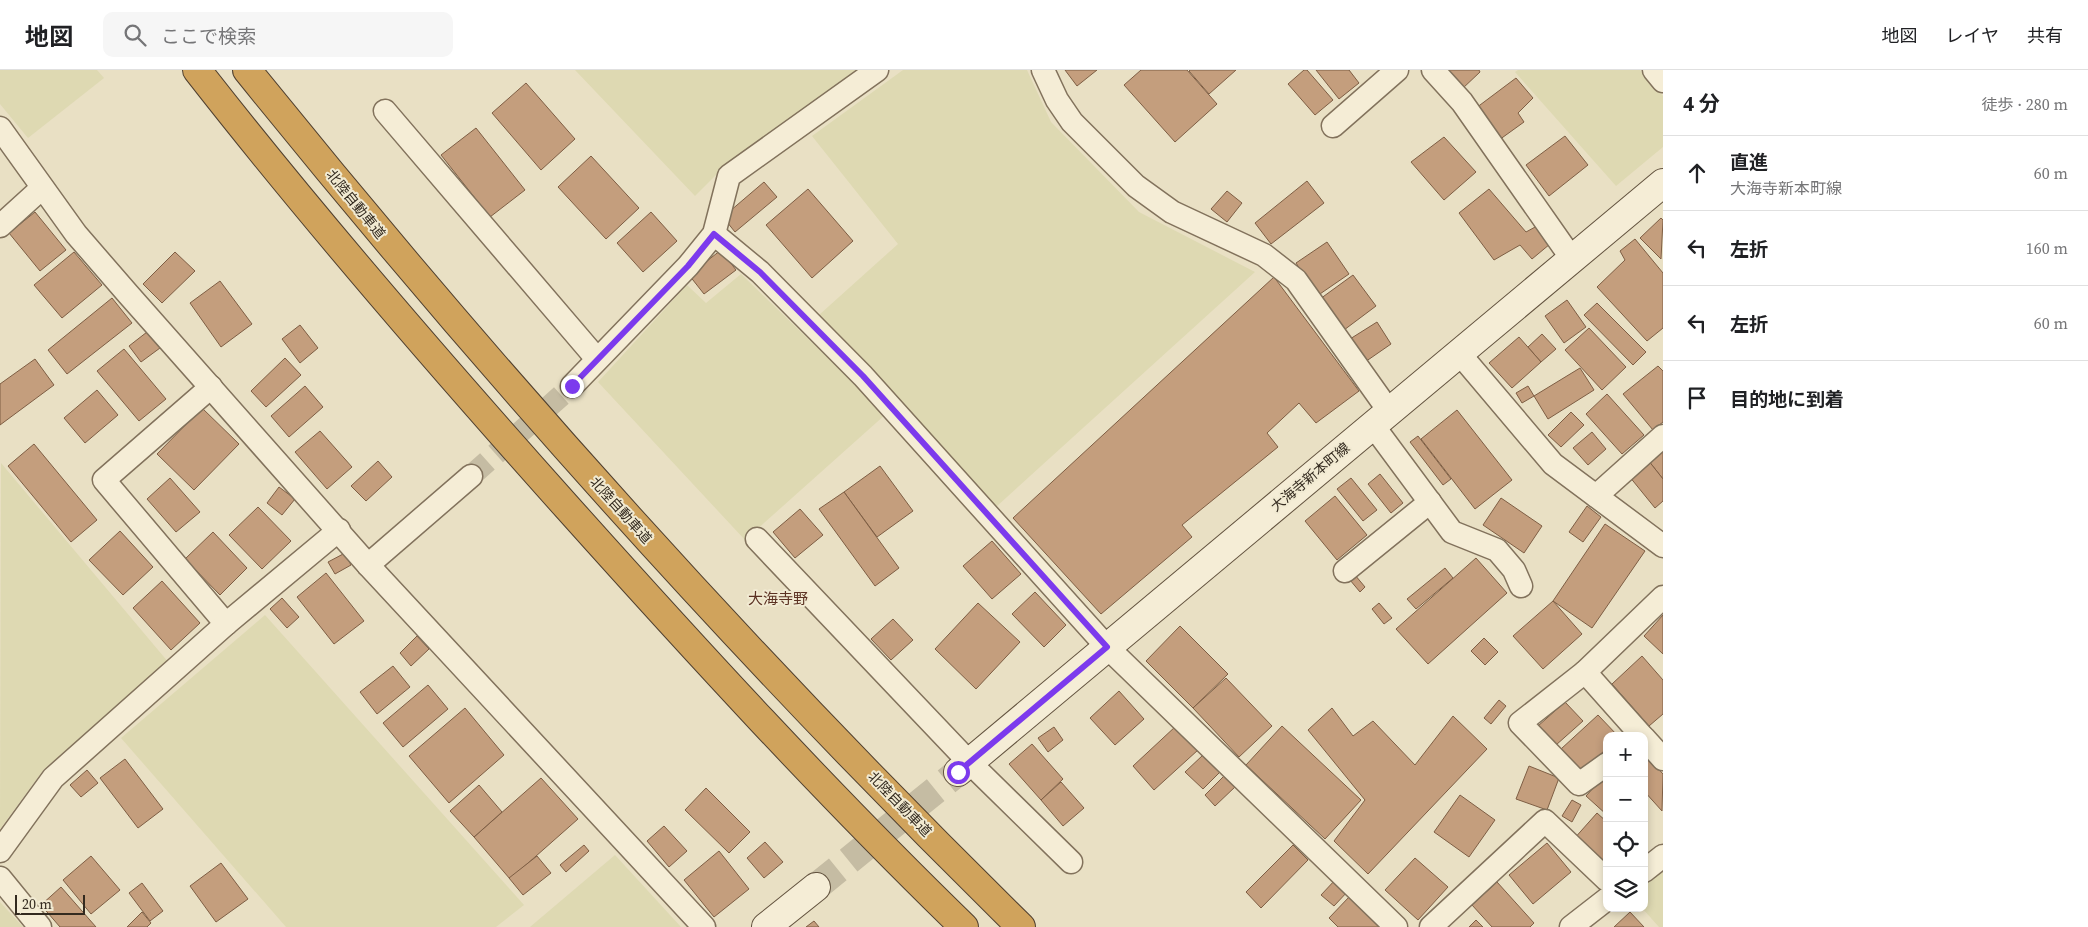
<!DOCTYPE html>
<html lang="ja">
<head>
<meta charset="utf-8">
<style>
  body { margin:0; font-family:"Source Serif 4","Noto Sans JP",serif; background:#f6f6f6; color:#202124 }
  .controls { position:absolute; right:15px; bottom:15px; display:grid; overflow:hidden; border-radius:10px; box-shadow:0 2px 8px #0003 }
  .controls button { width:45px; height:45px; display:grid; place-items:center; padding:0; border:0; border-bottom:1px solid #e0e0e0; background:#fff; color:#202124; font:25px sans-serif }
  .scale { position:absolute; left:15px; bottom:12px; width:70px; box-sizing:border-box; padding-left:5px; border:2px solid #332a1f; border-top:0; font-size:14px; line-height:18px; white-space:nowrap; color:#332a1f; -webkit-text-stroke:4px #f1ead2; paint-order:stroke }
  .stop { position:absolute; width:15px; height:15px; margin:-11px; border:4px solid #7c3aed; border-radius:50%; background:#fff }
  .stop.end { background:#7c3aed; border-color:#fff; box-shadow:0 1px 5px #0008 }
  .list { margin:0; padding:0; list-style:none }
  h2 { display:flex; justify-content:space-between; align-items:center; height:65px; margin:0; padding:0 20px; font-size:21px }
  h2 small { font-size:16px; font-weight:400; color:#757577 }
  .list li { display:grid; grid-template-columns:32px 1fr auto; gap:15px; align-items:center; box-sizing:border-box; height:75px; padding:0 20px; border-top:1px solid #e0e0e0 }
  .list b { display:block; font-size:19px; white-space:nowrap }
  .list p { margin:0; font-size:16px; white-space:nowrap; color:#757577 }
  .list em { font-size:16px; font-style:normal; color:#757577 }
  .icon { flex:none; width:28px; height:28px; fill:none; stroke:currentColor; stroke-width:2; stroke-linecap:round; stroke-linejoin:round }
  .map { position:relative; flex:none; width:1663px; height:857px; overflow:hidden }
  header { display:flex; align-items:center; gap:30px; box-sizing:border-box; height:70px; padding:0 25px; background:#fff; border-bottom:1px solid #e0e0e0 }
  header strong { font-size:24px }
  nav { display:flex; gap:28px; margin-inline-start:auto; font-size:18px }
  .search { width:350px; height:45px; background:#f6f6f6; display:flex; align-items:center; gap:12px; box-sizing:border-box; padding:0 18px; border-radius:10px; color:#757577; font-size:19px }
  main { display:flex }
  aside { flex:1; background:#fff }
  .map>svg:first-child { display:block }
</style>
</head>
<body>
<header>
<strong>地図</strong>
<div class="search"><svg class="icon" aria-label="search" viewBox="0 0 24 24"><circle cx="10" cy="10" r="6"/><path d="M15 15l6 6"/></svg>ここで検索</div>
<nav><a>地図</a><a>レイヤ</a><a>共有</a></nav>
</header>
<main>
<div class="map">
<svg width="1663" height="857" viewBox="0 0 1663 857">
  <rect width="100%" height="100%" fill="#e9e0c4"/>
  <g fill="#ded9b2">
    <path d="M0,0h97l7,8 -76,60 -28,-34z"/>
    <path d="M575,0h281l-132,97 -29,29z"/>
    <path d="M903,0h124l24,52 88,90 116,60 -259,235 -177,-192 79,-71 -86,-108z"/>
    <path d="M1518,0h122l23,26v51l-47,39 -101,-114z"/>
    <path d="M741,204l145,140 -141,126 -147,-158 89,-97 19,18z"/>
    <path d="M1,393l168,200 -125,106 -44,60z"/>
    <path d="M265,545l259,290 -28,22h-210l-165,-189z"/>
    <path d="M615,785l66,72h-151z"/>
    <path d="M1663,800v57h-4l-17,-19h2v-23z"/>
    <path d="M0,832l23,25h-23z"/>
  </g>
  <g fill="#c49e7d" stroke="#7e5e44">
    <path d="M1065,0h32l-20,16z"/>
    <path d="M1141,0h46l30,34 -42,38 -51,-57z"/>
    <path d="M1190,0h46l-27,24 -20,-23z"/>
    <path d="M1304,0h3l26,30 -18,15 -27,-31z"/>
    <path d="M1316,0h33l10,13 -20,16z"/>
    <path d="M1445,0h34l1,2 -18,17z"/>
    <path d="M1516,8l17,20 -15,15 6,9 -25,18 -23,-32z"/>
    <path d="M526,13l49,56 -34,31 -49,-57z"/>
    <path d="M476,58l49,62 -35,27 -49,-62z"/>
    <path d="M1565,66l23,29 -39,31 -23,-31z"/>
    <path d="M1444,67l32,35 -32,28 -33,-38z"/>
    <path d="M591,86l48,52 -33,31 -48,-52z"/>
    <path d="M1307,111l17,22 -53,41 -16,-21z"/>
    <path d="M764,112l13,15 -42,35 -12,-15z"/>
    <path d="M808,119l45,52 -41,37 -46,-53z"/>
    <path d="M1489,119l37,43 11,-6 13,18 -18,15 -12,-14 -26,15 -35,-47z"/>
    <path d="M1227,121l15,12 -15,19 -16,-13z"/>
    <path d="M35,142l31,38 -26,21 -31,-38z"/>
    <path d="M651,142l26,29 -34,31 -26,-29z"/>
    <path d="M1661,148l2,2 -2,39 -21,-21z"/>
    <path d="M1635,169l28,34v55l-16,13 -50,-54 28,-27 -5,-9z"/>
    <path d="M1327,172l22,32 -32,22 -21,-33z"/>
    <path d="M721,180l15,20 -32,24 -15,-19z"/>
    <path d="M74,182l28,33 -40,33 -28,-33z"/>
    <path d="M175,182l20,19 -33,32 -19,-19z"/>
    <path d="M1353,205l23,31 -32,24 -24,-31z"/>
    <path d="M1274,207l85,114 -43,32 -17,-20 -32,30 11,14 -96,78 10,12 -91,77 -88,-96z"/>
    <path d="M220,211l32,43 -31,23 -31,-44z"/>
    <path d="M112,228l20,25 -65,51 -19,-24z"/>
    <path d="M1567,230l19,27 -22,16 -19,-27z"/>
    <path d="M1597,233l49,49 -13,13 -49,-50z"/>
    <path d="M1377,252l14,22 -26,18 -15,-23z"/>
    <path d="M300,255l18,23 -18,15 -18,-24z"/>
    <path d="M1589,258l37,39 -24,23 -37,-40z"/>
    <path d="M147,262l13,16 -19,14 -12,-16z"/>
    <path d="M1542,264l14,15 -15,13 -13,-15z"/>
    <path d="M1519,267l22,25 -29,26 -23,-25z"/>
    <path d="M124,279l42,50 -27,22 -42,-50z"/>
    <path d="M285,288l16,17 -35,32 -15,-16z"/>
    <path d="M35,289l19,26 -54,40v-41z"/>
    <path d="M1658,296l5,5v51l-10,8 -30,-36z"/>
    <path d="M1580,298l14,22 -46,29 -14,-23z"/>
    <path d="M305,316l18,21 -34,30 -18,-21z"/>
    <path d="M1528,316l6,10 -12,7 -6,-10z"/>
    <path d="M97,320l21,25 -33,28 -21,-25z"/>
    <path d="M1607,324l37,41 -22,19 -36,-40z"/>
    <path d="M202,338l37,36 -45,46 -37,-36z"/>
    <path d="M1457,340l55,70 -37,29 -54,-70z"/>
    <path d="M1571,342l13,13 -23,22 -13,-12z"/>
    <path d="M320,361l32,36 -25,22 -32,-37z"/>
    <path d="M1592,362l14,17 -18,16 -15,-17z"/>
    <path d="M1418,366l33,43 -8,6 -33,-43z"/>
    <path d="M34,374l63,76 -26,22 -63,-76z"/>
    <path d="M1663,380v29l-15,-19z"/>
    <path d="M1648,390l15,19v22l-8,7 -26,-32z"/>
    <path d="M378,391l14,16 -26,24 -15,-15z"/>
    <path d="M880,396l33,45 -36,26 -33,-45z"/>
    <path d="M1380,404l23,29 -12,10 -23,-29z"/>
    <path d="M170,408l30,34 -24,20 -29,-33z"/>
    <path d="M1351,408l26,32 -14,11 -26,-32z"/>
    <path d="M279,417l16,12 -13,16 -15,-12z"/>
    <path d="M844,422l55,76 -24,18 -56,-77z"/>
    <path d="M1335,426l32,39 -30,25 -32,-39z"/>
    <path d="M1501,428l41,28 -18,27 -41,-28z"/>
    <path d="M1587,436l14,11 -18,25 -14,-10z"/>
    <path d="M258,437l33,34 -29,28 -33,-34z"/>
    <path d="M800,439l23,26 -28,23 -22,-26z"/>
    <path d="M1605,454l40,27 -53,77 -39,-27z"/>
    <path d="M120,461l33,36 -30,28 -34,-35z"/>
    <path d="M213,462l34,36 -27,27 -35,-36z"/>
    <path d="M992,471l29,33 -29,25 -29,-33z"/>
    <path d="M345,483l6,12 -16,9 -7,-12z"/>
    <path d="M1476,488l31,35 -79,71 -32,-35z"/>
    <path d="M1445,498l8,10 -37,31 -9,-10z"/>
    <path d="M326,503l38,48 -30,23 -37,-47z"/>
    <path d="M1355,505l10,12 -5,5 -10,-12z"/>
    <path d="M162,511l38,42 -29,27 -38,-42z"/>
    <path d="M1035,522l31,33 -22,22 -32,-33z"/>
    <path d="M282,528l17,19 -12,11 -17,-19z"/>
    <path d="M1553,531l29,33 -39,35 -30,-33z"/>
    <path d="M978,533l42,39 -44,47 -41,-40z"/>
    <path d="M1379,533l13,15 -8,6 -12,-15z"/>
    <path d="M1663,545v39l-19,-18z"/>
    <path d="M893,549l20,21 -22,20 -20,-21z"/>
    <path d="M1180,556l48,48 -35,34 -47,-47z"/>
    <path d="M417,566l12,13 -18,17 -11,-13z"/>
    <path d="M1484,568l14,14 -13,13 -14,-14z"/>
    <path d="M1642,586l21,24v34l-14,12 -37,-42z"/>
    <path d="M393,596l17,21 -33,27 -17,-22z"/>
    <path d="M1226,608l46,48 -33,31 -46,-49z"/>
    <path d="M428,615l20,24 -45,38 -20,-24z"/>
    <path d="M1119,621l25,28 -29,26 -25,-27z"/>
    <path d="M1499,630l7,6 -15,18 -7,-6z"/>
    <path d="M1565,632l18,19 -27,24 -18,-19z"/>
    <path d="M465,638l39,47 -55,48 -40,-47z"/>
    <path d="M1332,638l21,28 20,-15 42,44 38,-49 34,33 -119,125 -34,-33 31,-41 -57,-70z"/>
    <path d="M1598,645l20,21h-11v12l-25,24 -21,-23z"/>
    <path d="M1176,656l22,24 -44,40 -21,-24z"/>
    <path d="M1282,656l79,74 -36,39 -79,-74z"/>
    <path d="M1054,657l9,13 -15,12 -10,-14z"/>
    <path d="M1032,674l31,35 -22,21 -32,-36z"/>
    <path d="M1644,683l19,21 -1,37 -18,-20z"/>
    <path d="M1203,685l17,17 -17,17 -18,-17z"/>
    <path d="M125,689l38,50 -25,19 -38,-50z"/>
    <path d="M1529,696l30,12 -12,32 -31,-11z"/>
    <path d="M87,700l11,13 -17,14 -11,-12z"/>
    <path d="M1607,703v42l-21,-19z"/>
    <path d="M1225,705l11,11 -21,20 -10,-11z"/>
    <path d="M541,708l37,41 -68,60 -36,-42z"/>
    <path d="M1061,712l23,26 -21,18 -22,-26z"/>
    <path d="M479,715l23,27 -28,25 -24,-26z"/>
    <path d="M706,718l44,44 -21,21 -44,-43z"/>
    <path d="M1460,725l35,25 -26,37 -35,-25z"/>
    <path d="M1572,730l9,5 -9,17 -10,-6z"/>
    <path d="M1597,743l10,9v36l-7,7 -27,-25z"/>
    <path d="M664,756l23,25 -18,16 -22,-26z"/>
    <path d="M765,772l18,20 -19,16 -17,-20z"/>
    <path d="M1547,773l24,29 -38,32 -24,-29z"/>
    <path d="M584,775l5,6 -23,21 -6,-7z"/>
    <path d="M1293,775l15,15 -47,48 -15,-16z"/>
    <path d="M719,781l30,38 -35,28 -30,-37z"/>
    <path d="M91,786l29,34 -29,24 -28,-34z"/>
    <path d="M537,786l14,17 -28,22 -14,-17z"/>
    <path d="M1415,788l33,29 -30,33 -33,-30z"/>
    <path d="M221,793l27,36 -32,23 -26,-36z"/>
    <path d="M1336,809l13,11 -15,16 -13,-11z"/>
    <path d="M1497,812l37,41 -4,4h-38l-20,-22z"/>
    <path d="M142,813l21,28 -13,10 -21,-28z"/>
    <path d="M61,817l35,40h-36l-19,-22z"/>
    <path d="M1350,826l32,31h-44l-9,-9z"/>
    <path d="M142,842l9,11 -4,4h-20z"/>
    <path d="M1630,842l14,15h-30z"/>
    <path d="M1476,850l7,7h-14z"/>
    <path d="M814,851l5,6h-13z"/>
  </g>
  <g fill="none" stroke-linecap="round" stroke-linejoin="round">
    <path stroke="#c5bca3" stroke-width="22" stroke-dasharray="22 11" stroke-linecap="butt" d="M471,406l101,-90"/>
    <path stroke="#c5bca3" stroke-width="28" stroke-dasharray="28 14" stroke-linecap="butt" d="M816,817l142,-115"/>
    <g stroke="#82725c" stroke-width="25">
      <g id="street">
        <path d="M1043,0l14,30 15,22 64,64 36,26 92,43 32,25 93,131"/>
        <path d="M1433,0l29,32 110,157"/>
        <path d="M1654,0l9,11"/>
        <path d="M385,41l212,248"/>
        <path d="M1333,56l64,-56"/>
        <path d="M0,58l76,106 52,60 240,271 336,362"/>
        <path d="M0,156l42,-38"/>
        <path d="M714,164l46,38 103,104 244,271 289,280"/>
        <path d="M1459,283l94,111 110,82"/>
        <path d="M572,316l116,-120 26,-32 15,-58 148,-106"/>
        <path d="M211,317l-107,93 122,144"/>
        <path d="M1372,354l80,108 45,18 17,20 7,16"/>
        <path d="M1596,426l67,-60"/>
        <path d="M757,469l212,223 102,100"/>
        <path d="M368,495l103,-89"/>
        <path d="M1345,501l85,-69"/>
        <path d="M1585,602l-65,51 59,61 28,-20"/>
        <path d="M1642,666l-57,-64 78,-75"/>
        <path d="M1644,668l19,21"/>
        <path d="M0,781l53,-73 173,-154 113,-94"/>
        <path d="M1644,801l19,-15"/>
        <path d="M0,808l40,49"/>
        <path d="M1431,857l114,-106 62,59"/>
        <path d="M1571,857l36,-28"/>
      </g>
    </g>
    <g stroke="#63533f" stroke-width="30">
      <g id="secondary">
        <path d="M958,702l705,-589"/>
        <path d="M766,857l50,-40"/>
      </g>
    </g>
    <g stroke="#504030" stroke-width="30">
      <g id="highway">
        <path d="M197,0c117,150 243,295 370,437 128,143 259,286 397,420"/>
        <path d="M247,0c242,300 499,587 774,857"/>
      </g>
    </g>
    <use href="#street" stroke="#f5edd6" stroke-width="22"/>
    <use href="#secondary" stroke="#f5edd6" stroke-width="28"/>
    <use href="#highway" stroke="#d0a35c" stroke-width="28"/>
  </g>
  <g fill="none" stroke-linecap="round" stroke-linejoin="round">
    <path stroke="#7c3aed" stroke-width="6" d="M572,316l116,-120 26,-32 46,38 103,104 244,271 -149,125"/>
  </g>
  <g text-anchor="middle" stroke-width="4" stroke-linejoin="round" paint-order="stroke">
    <g font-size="14" fill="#332a1f" stroke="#f1ead2">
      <text transform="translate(356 134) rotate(51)" y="5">北陸自動車道</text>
      <text transform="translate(1310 407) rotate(-40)" y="5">大海寺新本町線</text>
      <text transform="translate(621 440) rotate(48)" y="5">北陸自動車道</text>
      <text transform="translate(900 734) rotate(46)" y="5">北陸自動車道</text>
    </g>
    <g font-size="15" fill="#5b3122" stroke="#f1ead2">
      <text x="778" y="534">大海寺野</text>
    </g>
  </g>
</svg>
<div class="controls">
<button>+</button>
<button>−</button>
<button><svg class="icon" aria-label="locate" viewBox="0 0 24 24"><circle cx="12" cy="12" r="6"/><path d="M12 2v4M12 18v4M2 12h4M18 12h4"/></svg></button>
<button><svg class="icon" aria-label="layers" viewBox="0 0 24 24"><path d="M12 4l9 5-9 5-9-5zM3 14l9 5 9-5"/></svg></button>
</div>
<div class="scale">20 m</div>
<div class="stop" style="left:958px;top:702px"></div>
<div class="stop end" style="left:572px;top:316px"></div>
</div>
<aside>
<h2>4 分<small>徒歩 · 280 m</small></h2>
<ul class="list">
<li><svg class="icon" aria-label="ahead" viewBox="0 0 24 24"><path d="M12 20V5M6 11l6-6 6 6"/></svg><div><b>直進</b><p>大海寺新本町線</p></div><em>60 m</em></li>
<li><svg class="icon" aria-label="left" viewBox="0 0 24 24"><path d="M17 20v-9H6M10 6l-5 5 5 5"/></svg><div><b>左折</b></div><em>160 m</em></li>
<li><svg class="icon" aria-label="left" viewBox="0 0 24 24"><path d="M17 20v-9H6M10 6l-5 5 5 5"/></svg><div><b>左折</b></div><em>60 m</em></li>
<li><svg class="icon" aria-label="arrive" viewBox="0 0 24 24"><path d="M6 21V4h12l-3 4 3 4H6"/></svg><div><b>目的地に到着</b></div></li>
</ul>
</aside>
</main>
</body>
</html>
